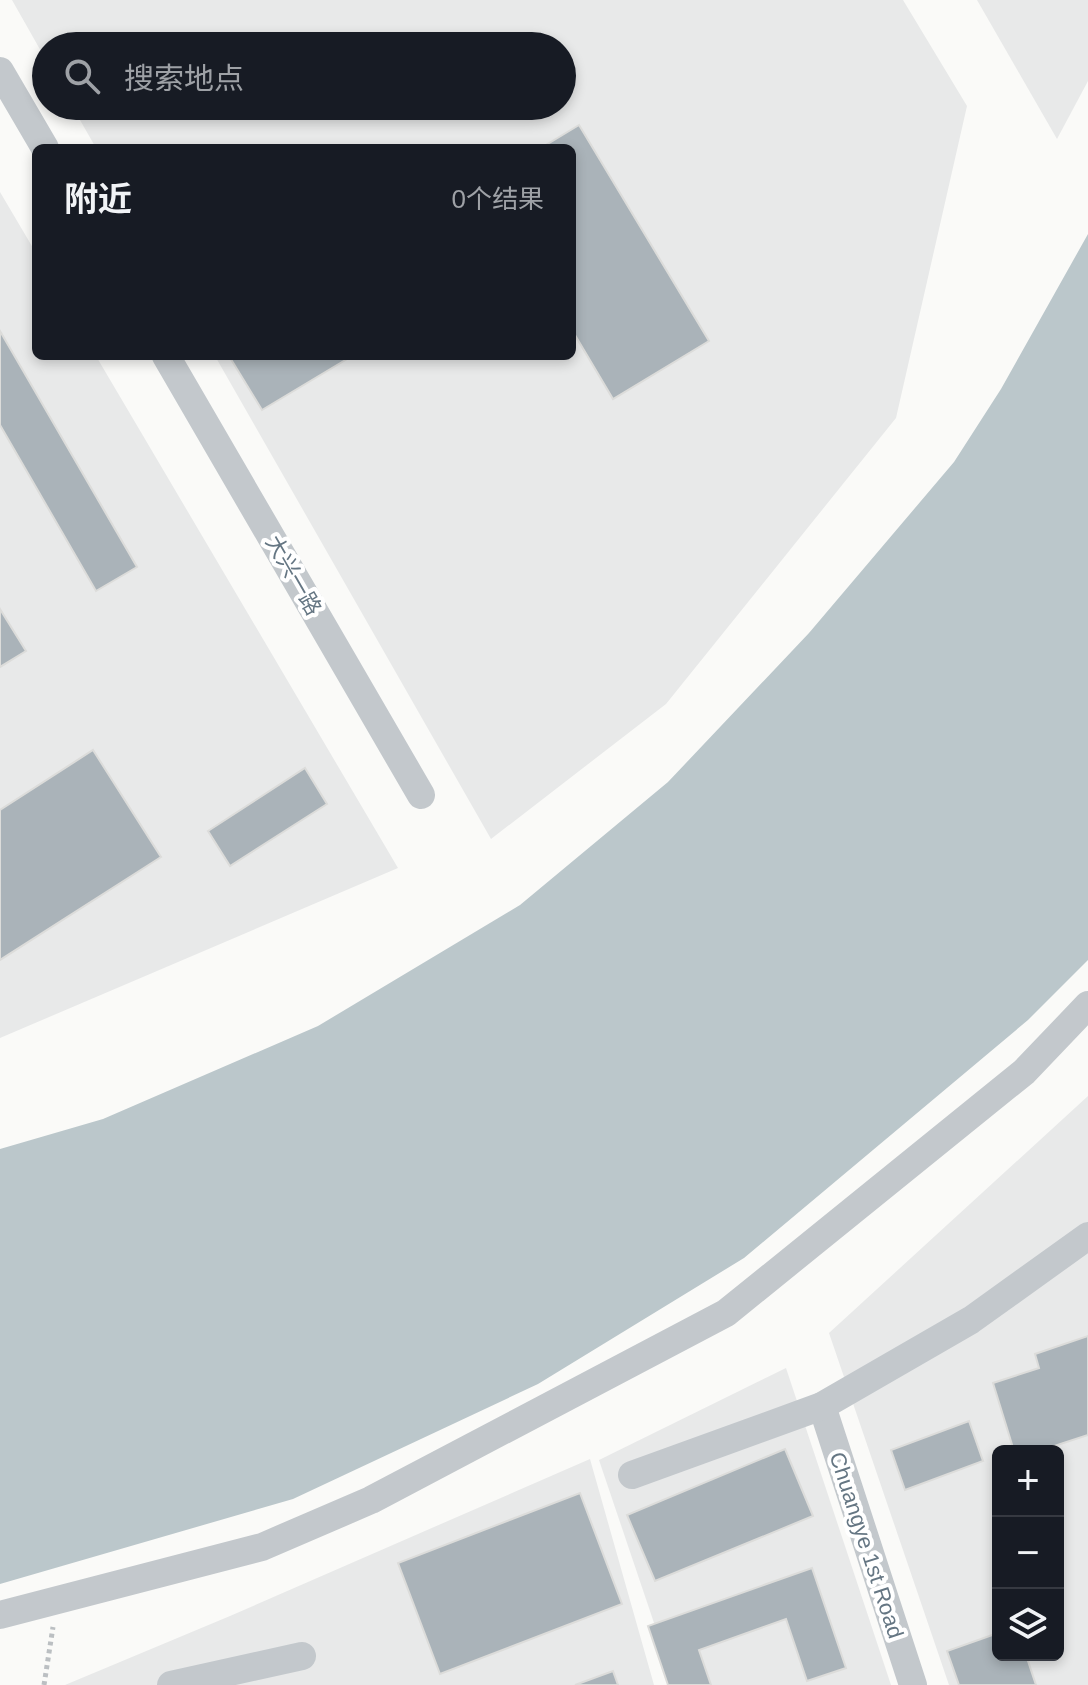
<!DOCTYPE html>
<html lang="zh">
<head>
<meta charset="utf-8">
<style>
  body { margin:0; font-family:Helvetica,"Noto Sans SC",sans-serif; background:#20242c; color:#f1f3f6 }
  .controls { position:absolute; right:24px; bottom:24px; display:grid; overflow:hidden; border-radius:12px; box-shadow:0 4px 12px #0003 }
  .controls button { width:72px; height:72px; display:grid; place-items:center; padding:0; border:0; border-bottom:2px solid #363941; background:#171b24; color:#f1f3f6; font:40px sans-serif }
  .list { margin:0; padding:0; list-style:none }
  h2 { display:flex; justify-content:space-between; align-items:center; height:104px; margin:0; padding:0 32px; font-size:34px }
  h2 small { font-size:26px; font-weight:400; color:#9ea1a6 }
  .icon { flex:none; width:44px; height:44px; fill:none; stroke:currentColor; stroke-width:2; stroke-linecap:round; stroke-linejoin:round }
  .map { position:relative; flex:none; width:1088px; height:1685px; overflow:hidden }
  .search { position:absolute; background:#171b24; box-shadow:0 4px 12px #0003; left:32px; top:32px; width:544px; height:88px; display:flex; align-items:center; gap:20px; box-sizing:border-box; padding:0 28px; border-radius:44px; color:#9ea1a6; font-size:30px }
  .panel { position:absolute; background:#171b24; box-shadow:0 4px 12px #0003; left:32px; top:144px; width:544px; height:216px; border-radius:12px }
  .map>svg:first-child { display:block }
</style>
</head>
<body>
<div class="map">
<svg width="1088" height="1685" viewBox="0 0 1088 1685">
  <rect width="100%" height="100%" fill="#fafaf8"/>
  <g fill="#e8e9e9" fill-rule="evenodd">
    <path d="M12,0h891l64,106 -71,312 -230,286 -175,135 -276,-483h357v-208h-476l-24,-42h490v-60h-516v14z"/>
    <path d="M977,0h111v81l-31,58z"/>
    <path d="M0,192l36,61v103h60l302,512 -398,170z"/>
    <path d="M1088,1096v589h-139l-120,-352zM998,1451h60v204h-60z"/>
    <path d="M786,1368l105,317h-216l-76,-225z"/>
    <path d="M590,1459l64,226h-589l165,-69z"/>
  </g>
  <path fill="#bbc7cb" d="M1088,234v726l-60,60 -284,238 -206,126 -245,115 -293,85v-435l103,-30 215,-93 202,-121 148,-123 141,-149 145,-171 47,-73z"/>
  <g fill="#aab3b9" stroke="#dcdcda" stroke-width="2">
    <path d="M579,125l130,216 -96,58 -41,-69v-182h-31z"/>
    <path d="M0,331l137,236 -41,24 -96,-166z"/>
    <path d="M229,356h123l-90,54z"/>
    <path d="M0,609l26,42 -26,16z"/>
    <path d="M93,750l68,107 -161,103v-150z"/>
    <path d="M305,768l22,36 -97,62 -22,-35z"/>
    <path d="M1088,1336v99l-49,16h-25l-21,-68 46,-15 -4,-14z"/>
    <path d="M969,1421l14,40 -78,29 -14,-40z"/>
    <path d="M785,1449l28,67 -158,65 -28,-66z"/>
    <path d="M580,1493l42,111 -182,70 -42,-111z"/>
    <path d="M812,1568l34,100 -39,13 -21,-62 -87,31 12,35h-43l-20,-59z"/>
    <path d="M998,1633v22h28l10,30h-77l-12,-34z"/>
    <path d="M613,1671l5,14h-43z"/>
  </g>
  <g fill="none" stroke-linecap="round" stroke-linejoin="round">
    <path stroke="#bbbfc2" stroke-width="5" stroke-dasharray="4 4" stroke-linecap="butt" d="M44,1685l9,-58"/>
    <g stroke="#c3c8cc" stroke-width="28">
      <path d="M0,71l45,77"/>
      <path d="M166,356l255,439"/>
      <path d="M822,1406l91,279"/>
      <path d="M632,1475l190,-69 149,-86 117,-84"/>
      <path d="M0,1615l262,-68 109,-47 355,-187 298,-241 64,-67"/>
      <path d="M171,1685l131,-29"/>
    </g>
  </g>
  <g text-anchor="middle" stroke-width="8" stroke-linejoin="round" paint-order="stroke">
    <g font-size="22" fill="#657683" stroke="#fff">
      <text transform="translate(294 575) rotate(60)" y="8">大兴一路</text>
      <text transform="translate(867 1545) rotate(72)" y="8">Chuangye 1st Road</text>
    </g>
  </g>
</svg>
<div class="controls">
<button>+</button>
<button>−</button>
<button><svg class="icon" aria-label="layers" viewBox="0 0 24 24"><path d="M12 4l9 5-9 5-9-5zM3 14l9 5 9-5"/></svg></button>
</div>
<div class="search"><svg class="icon" aria-label="search" viewBox="0 0 24 24"><circle cx="10" cy="10" r="6"/><path d="M15 15l6 6"/></svg>搜索地点</div>
<section class="panel">
<h2>附近<small>0个结果</small></h2>
<ul class="list">
</ul>
</section>
</div>
</body>
</html>
